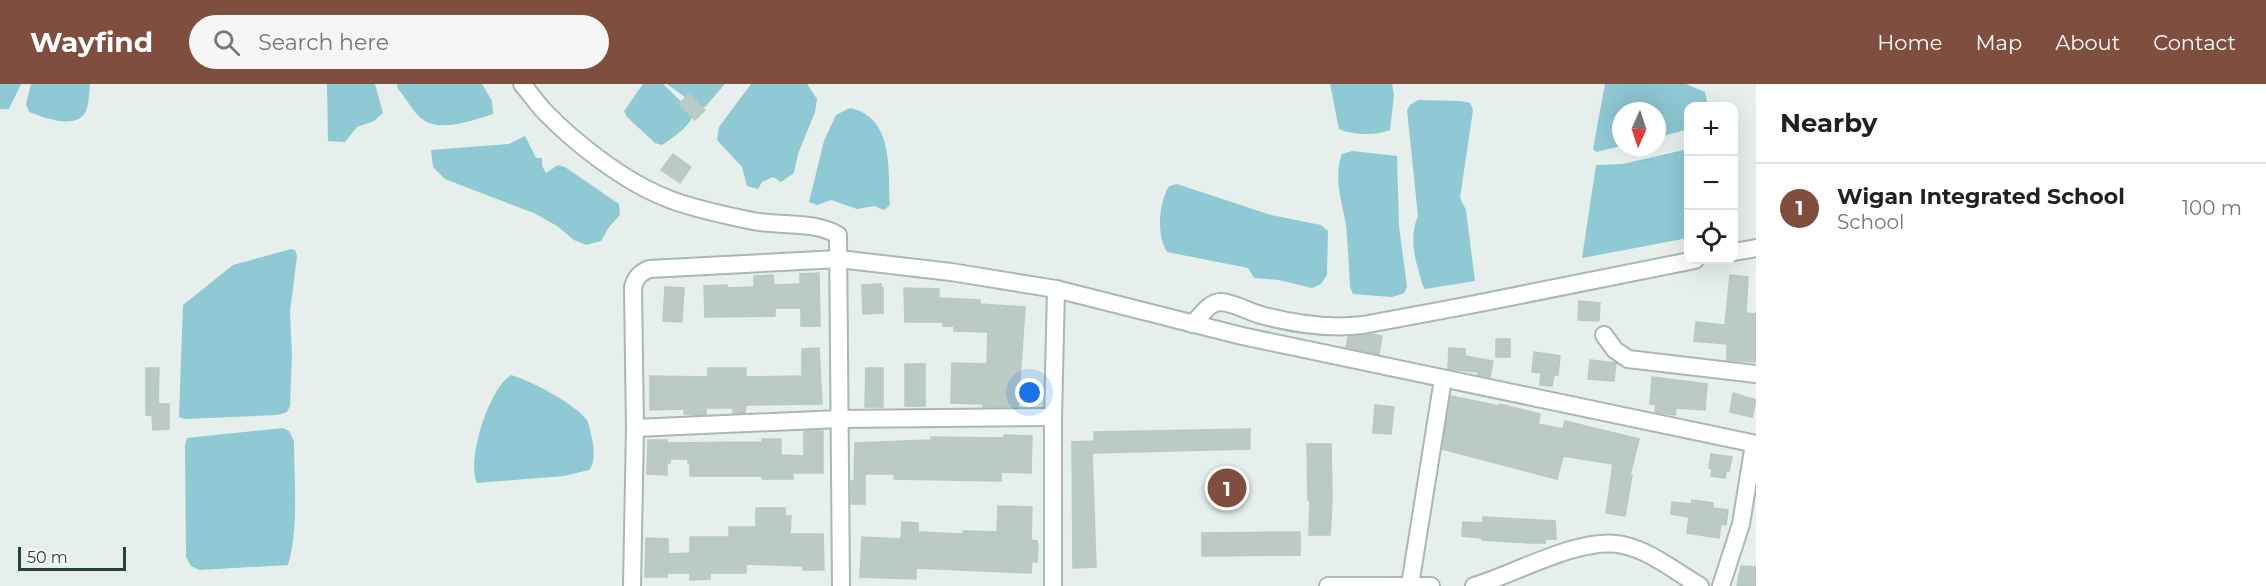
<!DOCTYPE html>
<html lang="en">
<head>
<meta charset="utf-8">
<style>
  body { margin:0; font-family:Montserrat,sans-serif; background:#f6f6f6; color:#202124 }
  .controls { position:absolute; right:18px; top:18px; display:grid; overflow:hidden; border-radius:12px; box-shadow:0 6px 24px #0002 }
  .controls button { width:54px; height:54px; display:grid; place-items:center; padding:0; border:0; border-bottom:2px solid #e0e0e0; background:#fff; color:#202124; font:30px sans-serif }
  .compass { position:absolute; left:1612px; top:18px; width:54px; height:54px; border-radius:50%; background:#fff; box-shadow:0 6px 24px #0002; rotate:183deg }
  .scale { position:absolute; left:18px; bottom:15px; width:108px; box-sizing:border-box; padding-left:6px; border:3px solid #24423a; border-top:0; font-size:16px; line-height:21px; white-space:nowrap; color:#24423a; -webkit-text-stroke:4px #f7fbf9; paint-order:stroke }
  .you { position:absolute; left:1030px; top:309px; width:21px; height:21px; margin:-15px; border:4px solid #fff; border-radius:50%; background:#1a73e8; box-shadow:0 0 0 9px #1a73e833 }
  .badge { display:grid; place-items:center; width:39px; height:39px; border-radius:50%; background:#7f4e3f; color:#fff; font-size:20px; font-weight:700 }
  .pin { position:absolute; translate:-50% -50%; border:3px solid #fff; box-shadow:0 2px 6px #0006 }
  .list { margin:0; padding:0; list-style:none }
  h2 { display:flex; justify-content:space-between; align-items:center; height:78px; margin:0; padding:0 24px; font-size:26px }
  h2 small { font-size:20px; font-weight:400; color:#757577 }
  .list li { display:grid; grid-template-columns:39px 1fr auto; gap:18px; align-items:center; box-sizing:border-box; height:90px; padding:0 24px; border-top:2px solid #e0e0e0 }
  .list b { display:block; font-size:22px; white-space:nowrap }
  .list p { margin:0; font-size:20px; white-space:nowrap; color:#757577 }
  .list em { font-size:20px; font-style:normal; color:#757577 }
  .icon { flex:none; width:33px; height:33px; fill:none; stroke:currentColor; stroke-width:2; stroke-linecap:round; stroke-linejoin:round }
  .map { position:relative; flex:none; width:1756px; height:502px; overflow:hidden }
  header { display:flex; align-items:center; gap:36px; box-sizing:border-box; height:84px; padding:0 30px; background:#7f4e3f; color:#fff }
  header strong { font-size:28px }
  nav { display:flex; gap:33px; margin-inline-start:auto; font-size:21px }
  .search { width:420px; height:54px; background:#f6f6f6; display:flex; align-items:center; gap:15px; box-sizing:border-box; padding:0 21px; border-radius:33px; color:#757577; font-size:22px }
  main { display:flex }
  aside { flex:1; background:#fff }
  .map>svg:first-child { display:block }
</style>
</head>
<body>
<header>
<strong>Wayfind</strong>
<div class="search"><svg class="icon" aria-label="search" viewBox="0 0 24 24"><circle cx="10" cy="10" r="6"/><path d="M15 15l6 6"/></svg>Search here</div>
<nav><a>Home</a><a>Map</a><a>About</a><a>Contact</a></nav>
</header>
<main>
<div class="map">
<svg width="1756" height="502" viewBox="0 0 1756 502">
  <rect width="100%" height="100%" fill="#e6efeb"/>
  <g fill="#8ec9d4">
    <path d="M0,0h21l-12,25h-9z"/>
    <path d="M31,0h59c-1,8 -1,23 -5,29 -11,17 -42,4 -56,-1l-3,-8z"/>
    <path d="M327,0h48l8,29 -9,8 -17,6 -12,15 -17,-1z"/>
    <path d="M397,0h85l10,17 1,13c-19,6 -53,19 -71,5 -9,-7 -16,-21 -24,-30z"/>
    <path d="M643,0h20l31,30c-6,14 -20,23 -32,31l-7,-2 -28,-26 -3,-6z"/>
    <path d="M667,0h58l-20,23 -5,1z"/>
    <path d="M751,0h56l10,15 -2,13 -17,42 -4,19 -13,9 -8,-5 -11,5 -4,7 -11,-3 -5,-19 -25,-27 2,-13z"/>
    <path d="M1330,0h62l2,11 -4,35c-14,6 -37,5 -51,-1z"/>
    <path d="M1605,0h81l19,8 3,14h-20v23l-31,9v-27h-36v35l-25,6 -3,-3z"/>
    <path d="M1418,16l43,1 9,2 3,7 -13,88 6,12 9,71 -50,8 -2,-3c-7,-23 -15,-47 -5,-70l-11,-106 3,-5z"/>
    <path d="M850,24c44,9 38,62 40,97l-6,5 -10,-4 -17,3 -26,-9 -14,5 -8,-3 15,-61 12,-26z"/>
    <path d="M525,52l11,22h6v8l4,7 12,-8 7,2 54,37 1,11 -11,12 -8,14 -15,4 -12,-5 -17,-14 -21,-12 -91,-35 -12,-12 -2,-17 78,-6z"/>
    <path d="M1688,65v89l-106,20 14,-93 27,-1z"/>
    <path d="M1352,67l45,5 2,70 8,61 -3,6 -12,4 -39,-3 -3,-7c-1,-20 -2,-41 -4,-62 -4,-23 -13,-48 -4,-71z"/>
    <path d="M1177,100l94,31 50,10 7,6 -1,44 -6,9 -9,4 -33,-8 -25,-2 -6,-10 -81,-16c-11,-17 -8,-49 2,-66z"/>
    <path d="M291,165l4,1 2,6 -7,56 2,42 -2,52 -3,6 -9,3 -93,4 -6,-2 4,-112 50,-40z"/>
    <path d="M511,291c19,5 64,29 76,45 3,6 4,16 6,23 1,9 2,20 -4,27l-25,6 -87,7c-11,-23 12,-95 34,-108z"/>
    <path d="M283,344l6,3 5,10c0,36 5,89 -6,124l-89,5 -8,-4 -5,-9 -1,-112 2,-7z"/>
  </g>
  <g fill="#bbcac4" stroke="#b8c9c2" stroke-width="1.5">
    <path d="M689,10l16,16 -10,10 -16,-16z"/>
    <path d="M673,70l18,13 -11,16 -19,-13z"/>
    <path d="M819,189l1,53h-19v-18h-26v8l-70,1 -1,-31 23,-1v3l27,-1v-11l19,-1 1,10 26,-1v-10z"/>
    <path d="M1730,191l18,2 -2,36 10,1v48l-29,-2v-16l-33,-3 2,-19 29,3z"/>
    <path d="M881,200v4h2v25l-20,1 -1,-29z"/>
    <path d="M665,203l19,1 -2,34 -19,-1z"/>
    <path d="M904,204l35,1v9l41,2v4l45,3 -7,100h-35v-3l-32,-1 1,-40 35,1 1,-32 -34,-1v-5h-11v-4h-38z"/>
    <path d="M1579,217l21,2 -1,18 -21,-1z"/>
    <path d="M1372,250l10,2 -3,18 -33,-7 2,-10z"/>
    <rect x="1496" y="255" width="14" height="18"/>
    <path d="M819,264l3,56 -76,1 -1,8h-12v-5h-27v6l-5,1 -17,-1v-5l-34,1v-34l58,1v-9h38v9l56,-1v-27z"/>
    <path d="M1449,264l16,1v7l28,5 -3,16 -12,-2v-3l-30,-3z"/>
    <path d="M1534,268l26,4 -2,19h-4l-2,11 -12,-1 1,-12 -9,-1z"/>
    <path d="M1590,276l26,3 -2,18 -26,-2z"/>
    <rect x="905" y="280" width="20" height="42"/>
    <path d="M146,284h13l-1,31 1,5h10v25l-16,1 -1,-15h-6z"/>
    <path d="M866,284h17v39h-18z"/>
    <path d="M1652,293l55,7 -2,26 -29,-2 -1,7 -20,-3 1,-8h-6z"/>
    <path d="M1733,309l23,7 -4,17 -22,-5z"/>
    <path d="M1451,312l48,10 1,-2 40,10 -2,10 25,5 2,-8 74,18 -9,36h2l-7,41 -19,-3 7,-49 -50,-8 -6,23 -115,-30z"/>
    <path d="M1375,321l19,2 -3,27 -18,-1z"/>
    <path d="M1250,345v20l-158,4 4,114 -23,1 -1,-126 22,-1v-9z"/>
    <path d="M804,347h19v42h-30v6h-31v-3h-72v-13h-2v-4h-18v4h-3v12l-20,-1 1,-34h19v3l95,-1v-3h19v16l23,1z"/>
    <path d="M1004,351l28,1 -1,37 -30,-1v9l-107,-2 1,-5h-30v30h-14v-23h3l1,-38 76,-3v-3l73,1z"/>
    <path d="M1307,360h24l1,56 -2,35h-21l1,-35h-2z"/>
    <path d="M1711,370l21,3 -3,14h-3l-1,7 -14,-2 1,-7 -3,-1z"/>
    <path d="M1692,416l21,3v5l15,2 -2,15 -5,-1 -2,14 -32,-5 2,-16 -18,-3 1,-12 19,2z"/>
    <path d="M998,422l34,1 -1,33 6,1 1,6 -1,15 -5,-1 -1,12 -115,-5v11l-56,-2 2,-40 39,2 1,-17 16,1v9l45,2v-3l34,1z"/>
    <path d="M756,424h29v8h6l-1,18h33l1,36h-21v-4l-57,-2v9h-36v6l-20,1v-7h-23v4h-22l1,-39 22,1v15l22,-1v-16h39v-10h27z"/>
    <path d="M1483,433l72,4 1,18h-11v4h-15l-48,-3v-2l-20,-2 1,-14 20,1z"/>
    <path d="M1300,448v23l-98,1v-23z"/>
    <path d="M1741,482l15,1v19h-19z"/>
  </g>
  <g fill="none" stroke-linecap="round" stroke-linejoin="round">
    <g stroke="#a8b8b2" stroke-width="20">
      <g id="minor">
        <path d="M522,0c8,9 15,20 23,28 31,32 79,69 119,85 22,10 60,18 84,23 29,7 65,0 90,15l3,351"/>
        <path d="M1734,168l22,-4"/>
        <path d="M1192,240c10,-8 16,-22 29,-22 14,1 28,10 40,13 33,9 68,14 102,10l107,-20 225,-45"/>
        <path d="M1604,251l11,15 13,9 128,15"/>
        <path d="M635,344l204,-9 214,-2"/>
        <path d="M1410,501l33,-206"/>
        <path d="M632,502l3,-158 -2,-141c3,-10 7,-14 16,-18l190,-10 112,13 105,17 186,47 514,108"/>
        <path d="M1053,502v-169l3,-128"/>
        <path d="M1328,502h103"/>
        <path d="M1474,502c41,-12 108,-51 149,-41 28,6 53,27 77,41"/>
        <path d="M1721,502l20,-62 13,-80"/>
      </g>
    </g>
    <use href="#minor" stroke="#fff" stroke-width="16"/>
  </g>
</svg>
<div class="controls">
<button>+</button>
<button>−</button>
<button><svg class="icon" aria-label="locate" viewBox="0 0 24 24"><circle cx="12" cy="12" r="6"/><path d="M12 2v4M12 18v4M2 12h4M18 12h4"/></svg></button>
</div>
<svg class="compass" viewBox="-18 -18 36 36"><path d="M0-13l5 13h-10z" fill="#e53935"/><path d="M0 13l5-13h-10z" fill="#757577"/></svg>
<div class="scale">50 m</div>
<div class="you"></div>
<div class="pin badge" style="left:1227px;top:404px">1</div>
</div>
<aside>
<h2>Nearby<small></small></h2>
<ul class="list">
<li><span class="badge">1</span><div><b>Wigan Integrated School</b><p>School</p></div><em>100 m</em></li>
</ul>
</aside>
</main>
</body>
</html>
